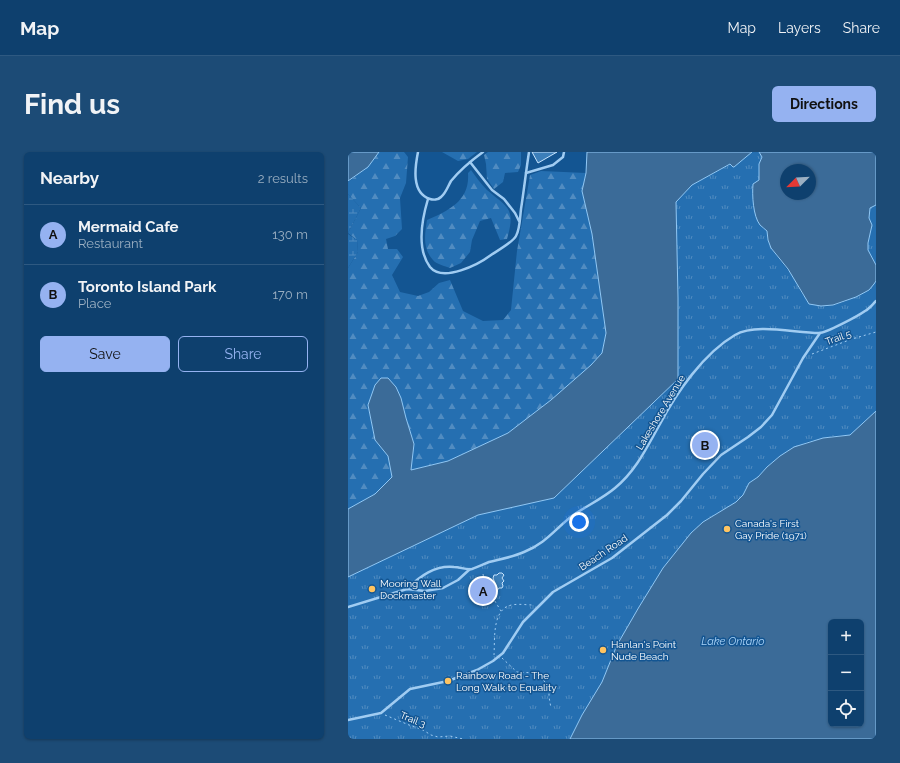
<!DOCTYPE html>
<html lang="en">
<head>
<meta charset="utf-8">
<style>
  body { margin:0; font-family:Raleway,sans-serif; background:#1c4b76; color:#f1f3f6 }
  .controls { position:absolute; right:12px; bottom:12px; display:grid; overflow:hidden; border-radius:6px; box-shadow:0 1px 3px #0004 }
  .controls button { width:36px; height:36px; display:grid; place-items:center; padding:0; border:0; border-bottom:1px solid #2e5981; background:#0e406e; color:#f1f3f6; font:20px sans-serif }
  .compass { position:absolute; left:432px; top:12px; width:36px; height:36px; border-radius:50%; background:#0e406e; box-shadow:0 1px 3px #0004; rotate:246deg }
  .you { position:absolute; left:231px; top:370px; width:14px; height:14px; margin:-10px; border:3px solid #fff; border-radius:50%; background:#1a73e8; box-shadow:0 0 0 6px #1a73e833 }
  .badge { display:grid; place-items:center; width:26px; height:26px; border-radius:50%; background:#95b2f1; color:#111; font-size:13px; font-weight:700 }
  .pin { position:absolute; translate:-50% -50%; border:2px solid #fff; box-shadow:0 1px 4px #0006 }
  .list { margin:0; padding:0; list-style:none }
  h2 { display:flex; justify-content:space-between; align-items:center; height:52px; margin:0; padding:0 16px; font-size:17px }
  h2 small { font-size:13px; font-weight:400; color:#9bafc2 }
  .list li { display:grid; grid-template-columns:26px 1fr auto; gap:12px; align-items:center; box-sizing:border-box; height:60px; padding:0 16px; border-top:1px solid #2e5981 }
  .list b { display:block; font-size:15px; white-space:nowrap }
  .list p { margin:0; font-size:13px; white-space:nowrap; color:#9bafc2 }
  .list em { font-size:13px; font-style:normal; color:#9bafc2 }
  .actions { display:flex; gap:8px; padding:12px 16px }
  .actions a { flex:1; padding:9px 0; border:1px solid #95b2f1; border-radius:6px; text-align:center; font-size:14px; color:#95b2f1 }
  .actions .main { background:#95b2f1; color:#111 }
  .icon { flex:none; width:22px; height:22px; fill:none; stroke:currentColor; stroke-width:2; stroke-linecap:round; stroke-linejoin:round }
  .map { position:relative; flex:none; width:528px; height:587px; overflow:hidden; border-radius:6px }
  header { display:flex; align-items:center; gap:24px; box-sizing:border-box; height:56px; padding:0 20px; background:#0e406e; border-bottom:1px solid #2e5981 }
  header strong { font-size:19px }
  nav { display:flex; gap:22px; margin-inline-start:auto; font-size:14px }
  .intro { display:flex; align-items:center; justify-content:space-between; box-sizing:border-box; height:96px; padding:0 24px }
  h1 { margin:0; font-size:28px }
  .button { padding:10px 18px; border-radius:6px; background:#95b2f1; color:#111; font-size:14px; font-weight:700 }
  main { display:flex; gap:24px; padding:0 24px }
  aside { flex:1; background:#0e406e; border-radius:6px; box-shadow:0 1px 3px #0004 }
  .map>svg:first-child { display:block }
</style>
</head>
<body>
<header>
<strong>Map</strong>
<nav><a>Map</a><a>Layers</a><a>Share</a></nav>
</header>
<div class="intro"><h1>Find us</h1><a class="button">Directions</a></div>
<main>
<aside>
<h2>Nearby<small>2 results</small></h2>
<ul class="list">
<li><span class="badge">A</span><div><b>Mermaid Cafe</b><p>Restaurant</p></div><em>130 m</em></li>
<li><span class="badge">B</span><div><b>Toronto Island Park</b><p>Place</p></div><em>170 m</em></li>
</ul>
<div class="actions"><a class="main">Save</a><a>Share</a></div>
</aside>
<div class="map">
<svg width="528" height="587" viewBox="0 0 528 587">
  <defs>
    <pattern id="forest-firs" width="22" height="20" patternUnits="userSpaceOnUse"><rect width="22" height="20" fill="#256fb1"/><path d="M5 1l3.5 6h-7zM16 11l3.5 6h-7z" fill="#518cc1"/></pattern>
    <pattern id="wetland-marsh" width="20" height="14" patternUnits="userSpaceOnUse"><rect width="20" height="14" fill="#256fb1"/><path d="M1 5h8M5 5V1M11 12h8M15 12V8" fill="none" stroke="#518cc1"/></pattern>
    <pattern id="park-tufts" width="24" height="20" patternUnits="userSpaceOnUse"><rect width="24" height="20" fill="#256fb1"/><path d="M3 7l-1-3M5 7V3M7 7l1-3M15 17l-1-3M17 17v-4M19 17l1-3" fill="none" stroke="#518cc1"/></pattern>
  </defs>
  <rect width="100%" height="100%" fill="#135592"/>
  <g fill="url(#forest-firs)">
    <path d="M31,0h25l4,5 -2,26 -6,15 2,31 -7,7 -9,3 2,10h9l6,8 -11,18 8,17 18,4 11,-4 10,-9 11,-3 13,31 20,10 20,-1 8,-10 6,-59 13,-76 11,-4 45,2 -4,18 10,43 14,99 -4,20 -11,12 -40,35 -43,33 -60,28 -38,9 4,-26 -8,-26 -5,-20 -20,-19 -6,6 -7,20 7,35 13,16 4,21 -17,17 -27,15v-241l10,-16 -1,-12 -9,-7 13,-25 -13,-14v-12l20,-15z"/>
    <path d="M94,0h35l-9,7 -10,2z"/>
    <path d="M140,0h33v13l-3,7 -13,1 -2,9 -9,7 -7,-10 -1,-15 -2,-9z"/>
    <path d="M123,18c5,7 10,14 16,20 21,18 29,18 20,49l-7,1 -9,-22 -11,3 -8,19 -2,12 -9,11 -11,5c-5,-2 -14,-4 -17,-8 -11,-12 -8,-26 -6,-40 23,-10 43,-20 41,-47z"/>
  </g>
  <g fill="url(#wetland-marsh)">
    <path d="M0,42l13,14 -13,25z"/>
    <path d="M0,82l9,6 1,12 -10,16z"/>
  </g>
  <g fill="url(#park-tufts)">
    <path d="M404,0h7l3,5 -3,7 1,61 7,6c0,3 0,7 1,9 3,12 21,30 28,41 2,4 4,11 7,14 2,2 15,11 18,11 14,3 48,-14 55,-25v130l-26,24 -17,1 -26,6 -27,14 -13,11 -9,10 -9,6 -6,12 -7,7 -33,20 -12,11 -28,35 -24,39 -22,38 -15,37 -20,33 -12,24h-222v-162l130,-62 76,-17 124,-119v-81l-2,-96 16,-17 39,-21 1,1 13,-7z"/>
    <path d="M528,53v60l-8,-15v-7l4,-18 -3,-7 1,-10z"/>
  </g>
  <g fill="#3b6b98" stroke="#91c8f5" fill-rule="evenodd">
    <path d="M0,0h31l-11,15 -20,14z"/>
    <path d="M239,0h165l-18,15h-1l-3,-3 -38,21 -16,17 2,96v81l-124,119 -76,17 -130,62v-68l27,-15 17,-17 -4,-21 -13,-16 -7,-35 7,-20 6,-7h7l8,9 5,11 5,20 8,26 -3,26 37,-9 60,-28 43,-33 40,-35 11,-12 4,-20 -14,-99 -10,-43 4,-18z"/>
    <path d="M411,0h117v53l-6,3 -1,10 3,7 -4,18v7l8,15v16l-2,3 -5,6 -13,7 -23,8 -12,1 -12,-2 -21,-35 -17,-21 -3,-8 -1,-9c-2,-2 -5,-4 -7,-6 -7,-9 -8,-30 -7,-41l6,-4v-16l3,-7zM438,18h24v24h-24z"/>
    <path d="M528,259v328h-306l12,-24 20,-33 15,-37 22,-38 24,-39 28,-35 12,-11 33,-20 7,-7 6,-12 9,-6 9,-10 13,-11 14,-9 29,-9 27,-3zM483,470h30v102h-30z"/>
  </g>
  <g fill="#3c7fba" stroke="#c7e4fd">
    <path d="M184,0h25l-19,11z"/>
    <path d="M151,421h3l2,2 -2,3 2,3 -2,2 1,3 -1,2h-3l-3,4h-5l2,4 -1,3 -8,2 -2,-2 3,-5 -5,-1 -2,-3 2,-2h3l2,-3h3l1,-2h6l-2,-5 1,-3h3z"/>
  </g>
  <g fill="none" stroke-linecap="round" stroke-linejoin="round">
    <g stroke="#a0ccf2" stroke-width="1" stroke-dasharray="2 3" stroke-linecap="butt">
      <path d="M464,202l40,-15 24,-7"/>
      <path d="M135,422l2,11 16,26"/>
      <path d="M146,503c1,-14 -2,-42 14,-49 8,-3 18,-1 25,-1"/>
      <path d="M154,506l15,14 18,1 7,5 7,10v9l2,11"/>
      <path d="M201,536l4,-2"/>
      <path d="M37,563l24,10 14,5 8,5 7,2 12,-1 13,3"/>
    </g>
    <g stroke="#a0ccf2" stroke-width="2.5">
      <path d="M70,0c-3,15 -7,41 12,47 3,1 8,1 11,-2 5,-4 7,-11 10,-16 9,-11 21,-21 32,-29"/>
      <path d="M122,10l22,28 12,9 11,14 4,8"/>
      <path d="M178,21l27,-8 10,-8 1,-5"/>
      <path d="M80,47c-6,20 -12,49 2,68 13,16 49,-3 61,-12 6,-4 22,-13 25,-19 4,-7 4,-19 5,-27 3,-19 5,-38 8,-57"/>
      <path d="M59,437c13,-13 28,-24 47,-22 6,0 12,3 18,2 6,-2 12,-5 17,-7 12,-3 24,-5 35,-10 22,-9 30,-22 48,-36 14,-10 30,-17 43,-28 21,-17 32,-41 45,-64 16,-31 44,-71 75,-89 21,-12 60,-2 84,-2 7,0 39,-17 46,-22 4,-2 7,-6 11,-10"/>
      <path d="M0,455l59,-18 18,2 18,-3 15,-8 12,-11"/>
      <path d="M0,568l33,-7 29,-24 38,-8 29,-11 16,-9 10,-8 20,-31 30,-30 59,-34 55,-43 14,-14 22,-27 18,-19 27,-18 13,-10 11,-12 31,-57 17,-25"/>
    </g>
  </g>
  <g fill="#ffc461" stroke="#135592" stroke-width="1.5">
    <circle cx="379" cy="377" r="4"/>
    <circle cx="24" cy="437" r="4"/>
    <circle cx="255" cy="498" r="4"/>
    <circle cx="100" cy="529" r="4"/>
  </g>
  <g text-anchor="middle" stroke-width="3" stroke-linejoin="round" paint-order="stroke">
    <g font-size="10" fill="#fff" stroke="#135592">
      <text transform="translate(490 185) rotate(-19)" y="4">Trail 5</text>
      <text transform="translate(312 260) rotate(-59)" y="4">Lakeshore Avenue</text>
      <text transform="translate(255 400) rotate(-34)" y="4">Beach Road</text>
      <text transform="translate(65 567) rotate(22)" y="4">Trail 3</text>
    </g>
    <g font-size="10" fill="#fff" stroke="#135592" text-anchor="start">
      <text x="387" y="375">Canada's First<tspan x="387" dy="12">Gay Pride (1971)</tspan></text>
      <text x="32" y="435">Mooring Wall<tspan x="32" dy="12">Dockmaster</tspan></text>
      <text x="263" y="496">Hanlan's Point<tspan x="263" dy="12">Nude Beach</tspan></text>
      <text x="108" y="527">Rainbow Road - The<tspan x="108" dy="12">Long Walk to Equality</tspan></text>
    </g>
    <g font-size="11" font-style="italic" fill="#acd5f9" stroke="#135592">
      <text x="385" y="493">Lake Ontario</text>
    </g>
  </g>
</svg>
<div class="controls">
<button>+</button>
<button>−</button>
<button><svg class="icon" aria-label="locate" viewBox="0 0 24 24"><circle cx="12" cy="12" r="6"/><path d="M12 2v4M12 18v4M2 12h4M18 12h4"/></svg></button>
</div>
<svg class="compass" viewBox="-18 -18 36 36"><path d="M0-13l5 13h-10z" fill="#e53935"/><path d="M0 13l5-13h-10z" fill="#9bafc2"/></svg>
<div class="you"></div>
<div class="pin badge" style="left:135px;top:439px">A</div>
<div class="pin badge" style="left:357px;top:293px">B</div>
</div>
</main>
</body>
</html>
